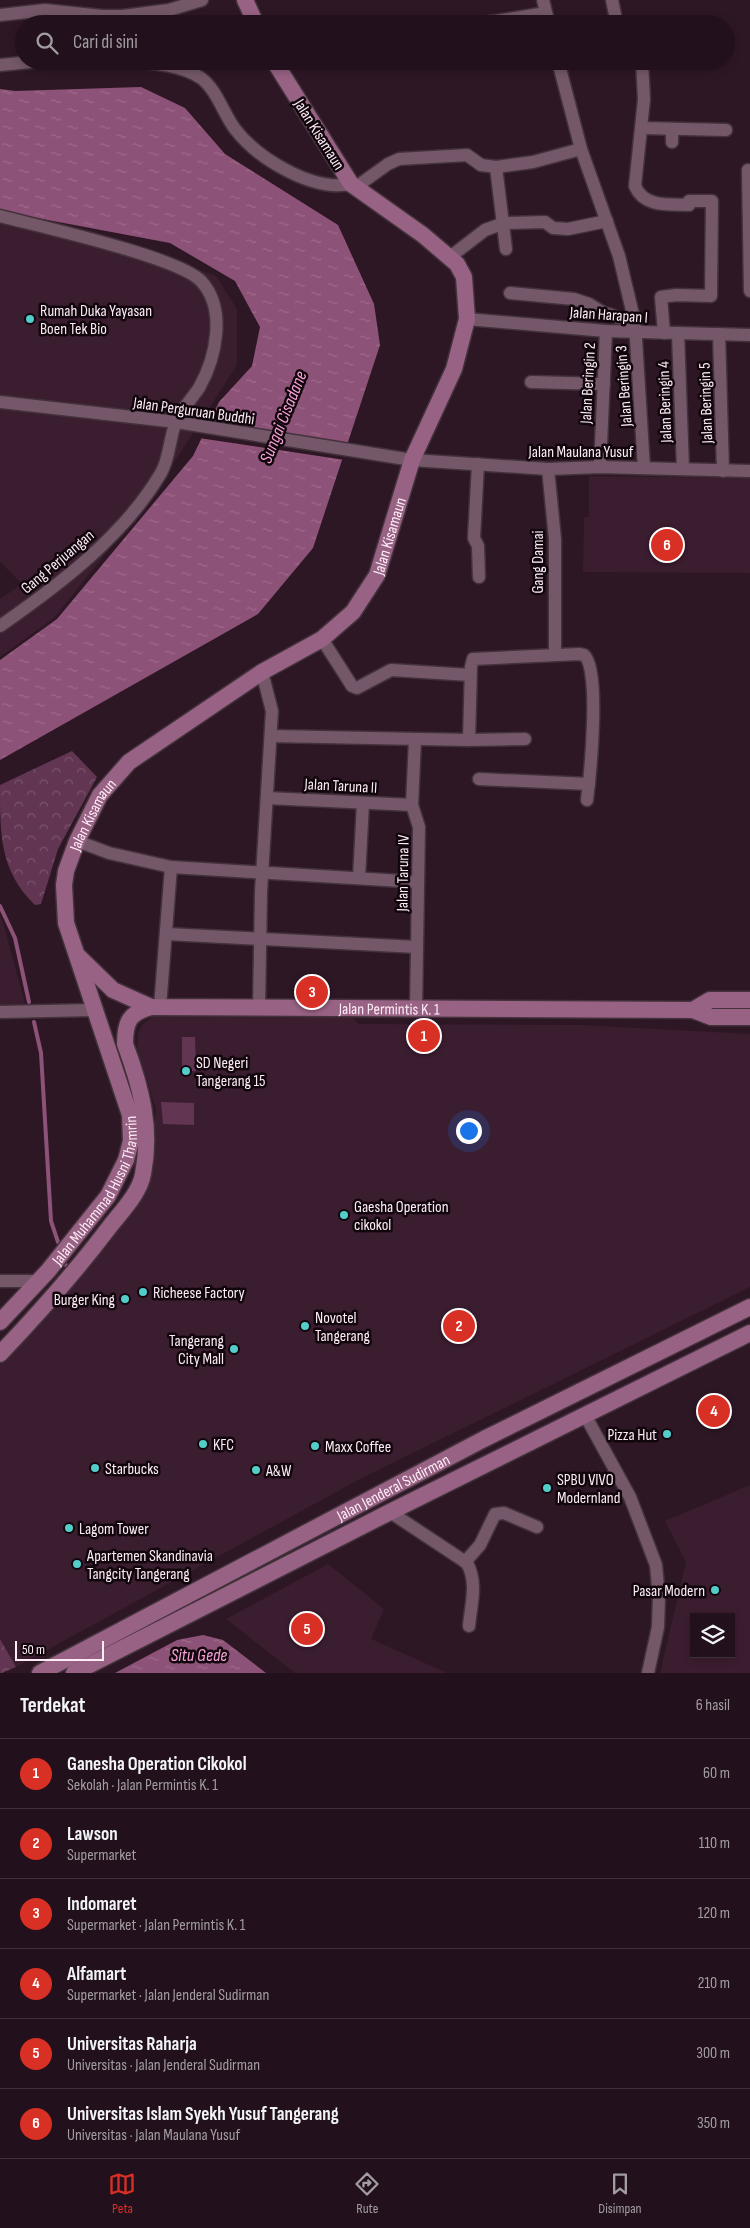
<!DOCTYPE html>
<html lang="id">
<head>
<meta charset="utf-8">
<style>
  body { margin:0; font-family:"Sofia Sans Condensed",sans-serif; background:#2e1f29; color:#f1f3f6 }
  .controls { position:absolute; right:15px; bottom:15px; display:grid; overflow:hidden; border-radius:0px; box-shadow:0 2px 8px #0003 }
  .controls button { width:45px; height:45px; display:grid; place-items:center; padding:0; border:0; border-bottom:1px solid #3f313b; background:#22111c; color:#f1f3f6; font:25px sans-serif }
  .scale { position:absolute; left:15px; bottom:12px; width:89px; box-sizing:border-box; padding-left:5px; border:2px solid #fdecf6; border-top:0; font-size:14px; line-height:18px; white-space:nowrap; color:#fdecf6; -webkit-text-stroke:4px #10060c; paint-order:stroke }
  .you { position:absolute; left:468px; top:1130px; width:18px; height:18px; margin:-12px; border:4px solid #fff; border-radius:50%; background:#1a73e8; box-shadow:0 0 0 8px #1a73e833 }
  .badge { display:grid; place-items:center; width:32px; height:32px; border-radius:50%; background:#d93025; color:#fff; font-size:16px; font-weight:700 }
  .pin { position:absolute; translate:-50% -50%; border:2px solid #fff; box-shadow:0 1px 5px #0006 }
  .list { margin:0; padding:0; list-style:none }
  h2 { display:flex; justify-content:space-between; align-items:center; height:65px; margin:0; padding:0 20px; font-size:21px }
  h2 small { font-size:16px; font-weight:400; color:#a29da3 }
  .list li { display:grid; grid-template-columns:32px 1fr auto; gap:15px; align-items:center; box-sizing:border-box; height:70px; padding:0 20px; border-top:1px solid #3f313b }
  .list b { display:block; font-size:19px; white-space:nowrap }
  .list p { margin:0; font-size:16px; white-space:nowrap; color:#a29da3 }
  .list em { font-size:16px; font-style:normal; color:#a29da3 }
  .icon { flex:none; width:28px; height:28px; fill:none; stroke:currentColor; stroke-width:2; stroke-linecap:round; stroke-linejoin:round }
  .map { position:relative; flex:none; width:750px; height:1673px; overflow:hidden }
  .search { position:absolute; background:#22111c; box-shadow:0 2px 8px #0003; left:15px; right:15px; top:15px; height:55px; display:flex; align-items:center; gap:12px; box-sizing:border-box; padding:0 18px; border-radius:28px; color:#a29da3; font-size:19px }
  .sheet { height:485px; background:#22111c }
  nav { display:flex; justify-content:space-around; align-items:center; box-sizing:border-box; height:70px; border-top:1px solid #3f313b; background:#22111c; font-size:14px; color:#a29da3 }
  nav a { display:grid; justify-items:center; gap:2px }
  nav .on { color:#d93025 }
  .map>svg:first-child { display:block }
</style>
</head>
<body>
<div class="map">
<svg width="750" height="1673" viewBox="0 0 750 1673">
  <defs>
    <pattern id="park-crowns" width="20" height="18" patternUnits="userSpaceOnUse" patternTransform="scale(1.25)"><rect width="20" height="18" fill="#623652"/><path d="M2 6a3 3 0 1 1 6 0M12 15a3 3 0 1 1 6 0" fill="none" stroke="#79536c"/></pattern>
    <pattern id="water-ripples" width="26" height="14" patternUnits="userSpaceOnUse" patternTransform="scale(1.25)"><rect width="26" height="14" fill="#8d5277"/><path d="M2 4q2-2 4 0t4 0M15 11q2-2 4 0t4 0" fill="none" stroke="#9e6b8b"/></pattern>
  </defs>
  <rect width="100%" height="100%" fill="#2e1725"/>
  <g fill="#3b1d30" fill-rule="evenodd">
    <path d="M0,219l147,32 69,25 21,33v56l-79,122 -103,130 -55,40v-58l22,-15 -22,-22z"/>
    <path d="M589,476l161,2v95l-167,-1 1,-55h5z"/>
    <path d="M0,916l4,10 21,78 -25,1z"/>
    <path d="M154,1016l198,1 7,7 222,1 169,9v253l-390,192 -344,188 -16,-28v-277l109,-118 30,-47 13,-43 4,-45 -19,-60 1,-15 4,-9z"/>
    <path d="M750,1485v188h-90l26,-111 -21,-41zM694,1617h37v37h-37z"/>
    <path d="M328,1564l56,45 -13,30 76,34h-152l-69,-54z"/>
  </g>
  <g fill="#623652">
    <path d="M182,1037h13l1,34 -14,1z"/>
    <path d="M161,1102l33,1v22l-31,-1z"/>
  </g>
  <g fill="url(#park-crowns)">
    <path d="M72,751l25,26 -39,72 -17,55 -6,1c-35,-34 -35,-69 -35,-120z"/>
    <path d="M0,1639l16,28 -14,6h-2z"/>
  </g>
  <g fill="url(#water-ripples)">
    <path d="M141,87l44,21 40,46 113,71 36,79 6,41 -67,203 -55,66 -258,146v-100l57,-41 136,-163 26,-54 33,-36 8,-39 -25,-46 -65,-38 -170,-32v-122l15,2z"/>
    <path d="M203,1635l20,5 43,33h-151l62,-33z"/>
  </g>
  <path fill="#2e1725" d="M207,421l143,22 -5,17 -146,-22z"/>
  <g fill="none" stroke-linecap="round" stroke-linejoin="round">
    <g stroke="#8d5277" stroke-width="4">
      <path d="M0,906l15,32 14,64"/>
      <path d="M34,1022l7,31 10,168 7,21"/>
      <path d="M66,1265l1,1"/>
    </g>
    <g stroke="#43323c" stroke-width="15">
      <g id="minor">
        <path d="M543,0l6,24"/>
        <path d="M612,0l5,24"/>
        <path d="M0,15l45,-5 57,6h21l46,-6 33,-10"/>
        <path d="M477,24l69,-11"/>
        <path d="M134,61c20,2 49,5 67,17 16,12 22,35 34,51 23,30 78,63 116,55"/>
        <path d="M558,61l23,88 38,107 16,67 9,145"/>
        <path d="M642,61l2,38 -9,87c9,22 35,18 54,19v-4h23l-1,95 -35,-1 -15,2 3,36"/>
        <path d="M0,65l40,-4"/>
        <path d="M642,128l84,2"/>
        <path d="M672,142v-13"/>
        <path d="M496,167l10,82"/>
        <path d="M748,170l2,121"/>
        <path d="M356,187l32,-23 11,-5 68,-4 14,10 15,2 37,-5 48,-13"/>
        <path d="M0,216c38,10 178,41 201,65 26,28 15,77 -2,107 -6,9 -20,25 -23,34 -7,17 -6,35 -15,51 -37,63 -102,112 -161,153"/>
        <path d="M450,257l35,-27 19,-7 41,-1 8,6 15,1 39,-8"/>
        <path d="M510,293l64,6 15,5 13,8 33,11"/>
        <path d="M467,319l139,12 144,4"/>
        <path d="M678,333l5,136"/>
        <path d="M719,334l4,137"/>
        <path d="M531,382l73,2"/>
        <path d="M0,402l176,20 236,38 136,9 52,-2 150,4"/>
        <path d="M478,464l-4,74 4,8 1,31"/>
        <path d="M600,467l6,-136"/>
        <path d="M548,469l7,70v116"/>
        <path d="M322,639l30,47 5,2 34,-18 79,5"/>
        <path d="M271,736l198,4 2,-73 2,-8 106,-5 5,1c17,13 6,121 3,145"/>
        <path d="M415,740l-3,65 7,22 -3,181"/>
        <path d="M469,740l56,-1"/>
        <path d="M479,779l110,5"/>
        <path d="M267,798l145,7"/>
        <path d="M77,841l32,12 62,14 247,15"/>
        <path d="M359,878l4,-75"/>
        <path d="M167,934l250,13"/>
        <path d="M160,1007l11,-140"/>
        <path d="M259,1007l2,-115 11,-181 -10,-39"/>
        <path d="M0,1012l94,-2"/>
        <path d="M0,1281h39"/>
        <path d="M585,1415l45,82 26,68 3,32 -1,30 -10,46"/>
        <path d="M390,1512l77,51c11,20 4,41 2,63"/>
        <path d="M465,1562l15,-17 15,-31 9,-1 33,14"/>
      </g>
    </g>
    <g stroke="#43323c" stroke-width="19">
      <g id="major">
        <path d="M245,0l11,24"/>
        <path id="s1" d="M77,955l36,35 38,17 542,3 18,7h39"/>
        <path d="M693,1010l17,-10h40"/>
        <path id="s2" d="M0,1322l48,-51 60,-75 18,-36 5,-19 -1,-26 -64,-192 -2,-38 2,-14 11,-30 23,-46 29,-33 133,-90 60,-33 31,-27 24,-37 35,-115 42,-91 13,-50 -3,-42 -7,-13 -34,-29 -72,-51 -77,-123"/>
        <path d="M0,1354c39,-41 77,-84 111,-129 12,-15 29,-33 32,-51 9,-46 -2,-87 -18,-130 0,-22 4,-31 26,-37"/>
        <path id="s3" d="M40,1673l444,-234 266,-132"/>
        <path d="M74,1673l316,-161 360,-179"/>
      </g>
    </g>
    <use href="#minor" stroke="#745869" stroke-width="12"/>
    <use href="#major" stroke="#986284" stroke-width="16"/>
  </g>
  <g fill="#53cdca" stroke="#10060c" stroke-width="2">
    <circle cx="30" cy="319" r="5"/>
    <circle cx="186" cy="1071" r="5"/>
    <circle cx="344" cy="1215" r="5"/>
    <circle cx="143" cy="1292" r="5"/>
    <circle cx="125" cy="1299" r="5"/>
    <circle cx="305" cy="1326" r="5"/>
    <circle cx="234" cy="1349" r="5"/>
    <circle cx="667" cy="1434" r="5"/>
    <circle cx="203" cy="1444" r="5"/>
    <circle cx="315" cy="1446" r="5"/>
    <circle cx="95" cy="1468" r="5"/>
    <circle cx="256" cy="1470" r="5"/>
    <circle cx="547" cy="1488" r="5"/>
    <circle cx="69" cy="1528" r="5"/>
    <circle cx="77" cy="1564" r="5"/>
    <circle cx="715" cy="1590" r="5"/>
  </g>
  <g text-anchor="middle" stroke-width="5" stroke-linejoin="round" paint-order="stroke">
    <g font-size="16" fill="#fdecf6" stroke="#10060c">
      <text transform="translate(320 134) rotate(58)" y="6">Jalan Kisamaun</text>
      <text transform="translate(609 314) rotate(4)" y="6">Jalan Harapan I</text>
      <text transform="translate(587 383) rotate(-87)" y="6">Jalan Beringin 2</text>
      <text transform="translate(623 386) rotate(-94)" y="6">Jalan Beringin 3</text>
      <text transform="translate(664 402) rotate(-92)" y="6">Jalan Beringin 4</text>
      <text transform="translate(705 403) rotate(-92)" y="6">Jalan Beringin 5</text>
      <text transform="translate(194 410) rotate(8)" y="6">Jalan Perguruan Buddhi</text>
      <text x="581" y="457">Jalan Maulana Yusuf</text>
      <text dy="6" stroke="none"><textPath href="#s2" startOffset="989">Jalan Kisamaun</textPath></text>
      <text transform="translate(57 561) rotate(-40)" y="6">Gang Perjuangan</text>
      <text transform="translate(537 562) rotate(-90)" y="6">Gang Damai</text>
      <text transform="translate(341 785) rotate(3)" y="6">Jalan Taruna II</text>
      <text dy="6" stroke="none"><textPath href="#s2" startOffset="569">Jalan Kisamaun</textPath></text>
      <text transform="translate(402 873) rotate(-89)" y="6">Jalan Taruna IV</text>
      <text dy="6" stroke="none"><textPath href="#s1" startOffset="330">Jalan Permintis K. 1</textPath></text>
      <text dy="6" stroke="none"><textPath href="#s2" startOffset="166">Jalan Muhammad Husni Thamrin</textPath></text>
      <text dy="6" stroke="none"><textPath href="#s3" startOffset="399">Jalan Jenderal Sudirman</textPath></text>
    </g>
    <g font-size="16" fill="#fdecf6" stroke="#10060c" text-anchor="start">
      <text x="40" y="316">Rumah Duka Yayasan<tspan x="40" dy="18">Boen Tek Bio</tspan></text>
      <text x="196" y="1068">SD Negeri<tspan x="196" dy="18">Tangerang 15</tspan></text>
      <text x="354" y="1212">Gaesha Operation<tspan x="354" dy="18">cikokol</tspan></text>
      <text x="153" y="1298">Richeese Factory</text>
      <text x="115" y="1305" text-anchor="end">Burger King</text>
      <text x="315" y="1323">Novotel<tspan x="315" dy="18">Tangerang</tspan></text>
      <text x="224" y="1346" text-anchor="end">Tangerang<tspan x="224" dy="18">City Mall</tspan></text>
      <text x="657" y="1440" text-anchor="end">Pizza Hut</text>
      <text x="213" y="1450">KFC</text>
      <text x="325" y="1452">Maxx Coffee</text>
      <text x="105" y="1474">Starbucks</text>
      <text x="266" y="1476">A&amp;W</text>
      <text x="557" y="1485">SPBU VIVO<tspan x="557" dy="18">Modernland</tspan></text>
      <text x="79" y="1534">Lagom Tower</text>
      <text x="87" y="1561">Apartemen Skandinavia<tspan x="87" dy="18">Tangcity Tangerang</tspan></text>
      <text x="705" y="1596" text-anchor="end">Pasar Modern</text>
    </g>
    <g font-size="18" font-style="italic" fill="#f9a1d8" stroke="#10060c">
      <text transform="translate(283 417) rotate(-68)" y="6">Sungai Cisadane</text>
      <text x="199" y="1661">Situ Gede</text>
    </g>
  </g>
</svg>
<div class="controls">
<button><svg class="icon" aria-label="layers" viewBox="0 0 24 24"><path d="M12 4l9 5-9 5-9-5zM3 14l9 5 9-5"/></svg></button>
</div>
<div class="scale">50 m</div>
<div class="you"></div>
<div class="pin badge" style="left:424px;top:1036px">1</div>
<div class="pin badge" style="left:459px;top:1326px">2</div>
<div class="pin badge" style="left:312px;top:992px">3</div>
<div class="pin badge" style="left:714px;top:1411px">4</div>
<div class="pin badge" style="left:307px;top:1629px">5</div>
<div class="pin badge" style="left:667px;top:545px">6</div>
<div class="search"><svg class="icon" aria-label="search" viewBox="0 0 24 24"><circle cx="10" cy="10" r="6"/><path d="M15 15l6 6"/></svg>Cari di sini</div>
</div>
<section class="sheet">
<h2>Terdekat<small>6 hasil</small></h2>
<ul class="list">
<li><span class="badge">1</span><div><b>Ganesha Operation Cikokol</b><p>Sekolah · Jalan Permintis K. 1</p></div><em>60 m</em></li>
<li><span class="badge">2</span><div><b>Lawson</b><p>Supermarket</p></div><em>110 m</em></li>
<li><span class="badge">3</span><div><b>Indomaret</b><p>Supermarket · Jalan Permintis K. 1</p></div><em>120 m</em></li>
<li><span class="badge">4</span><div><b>Alfamart</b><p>Supermarket · Jalan Jenderal Sudirman</p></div><em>210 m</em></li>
<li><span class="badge">5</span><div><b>Universitas Raharja</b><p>Universitas · Jalan Jenderal Sudirman</p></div><em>300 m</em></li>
<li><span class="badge">6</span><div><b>Universitas Islam Syekh Yusuf Tangerang</b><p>Universitas · Jalan Maulana Yusuf</p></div><em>350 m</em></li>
</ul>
</section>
<nav>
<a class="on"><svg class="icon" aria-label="map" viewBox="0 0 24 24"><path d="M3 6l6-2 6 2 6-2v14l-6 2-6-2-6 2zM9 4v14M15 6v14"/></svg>Peta</a>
<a><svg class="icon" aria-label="directions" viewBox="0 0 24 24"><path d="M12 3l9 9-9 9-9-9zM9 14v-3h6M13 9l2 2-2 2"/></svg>Rute</a>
<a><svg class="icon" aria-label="saved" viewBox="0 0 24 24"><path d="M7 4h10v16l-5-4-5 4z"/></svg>Disimpan</a>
</nav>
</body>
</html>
